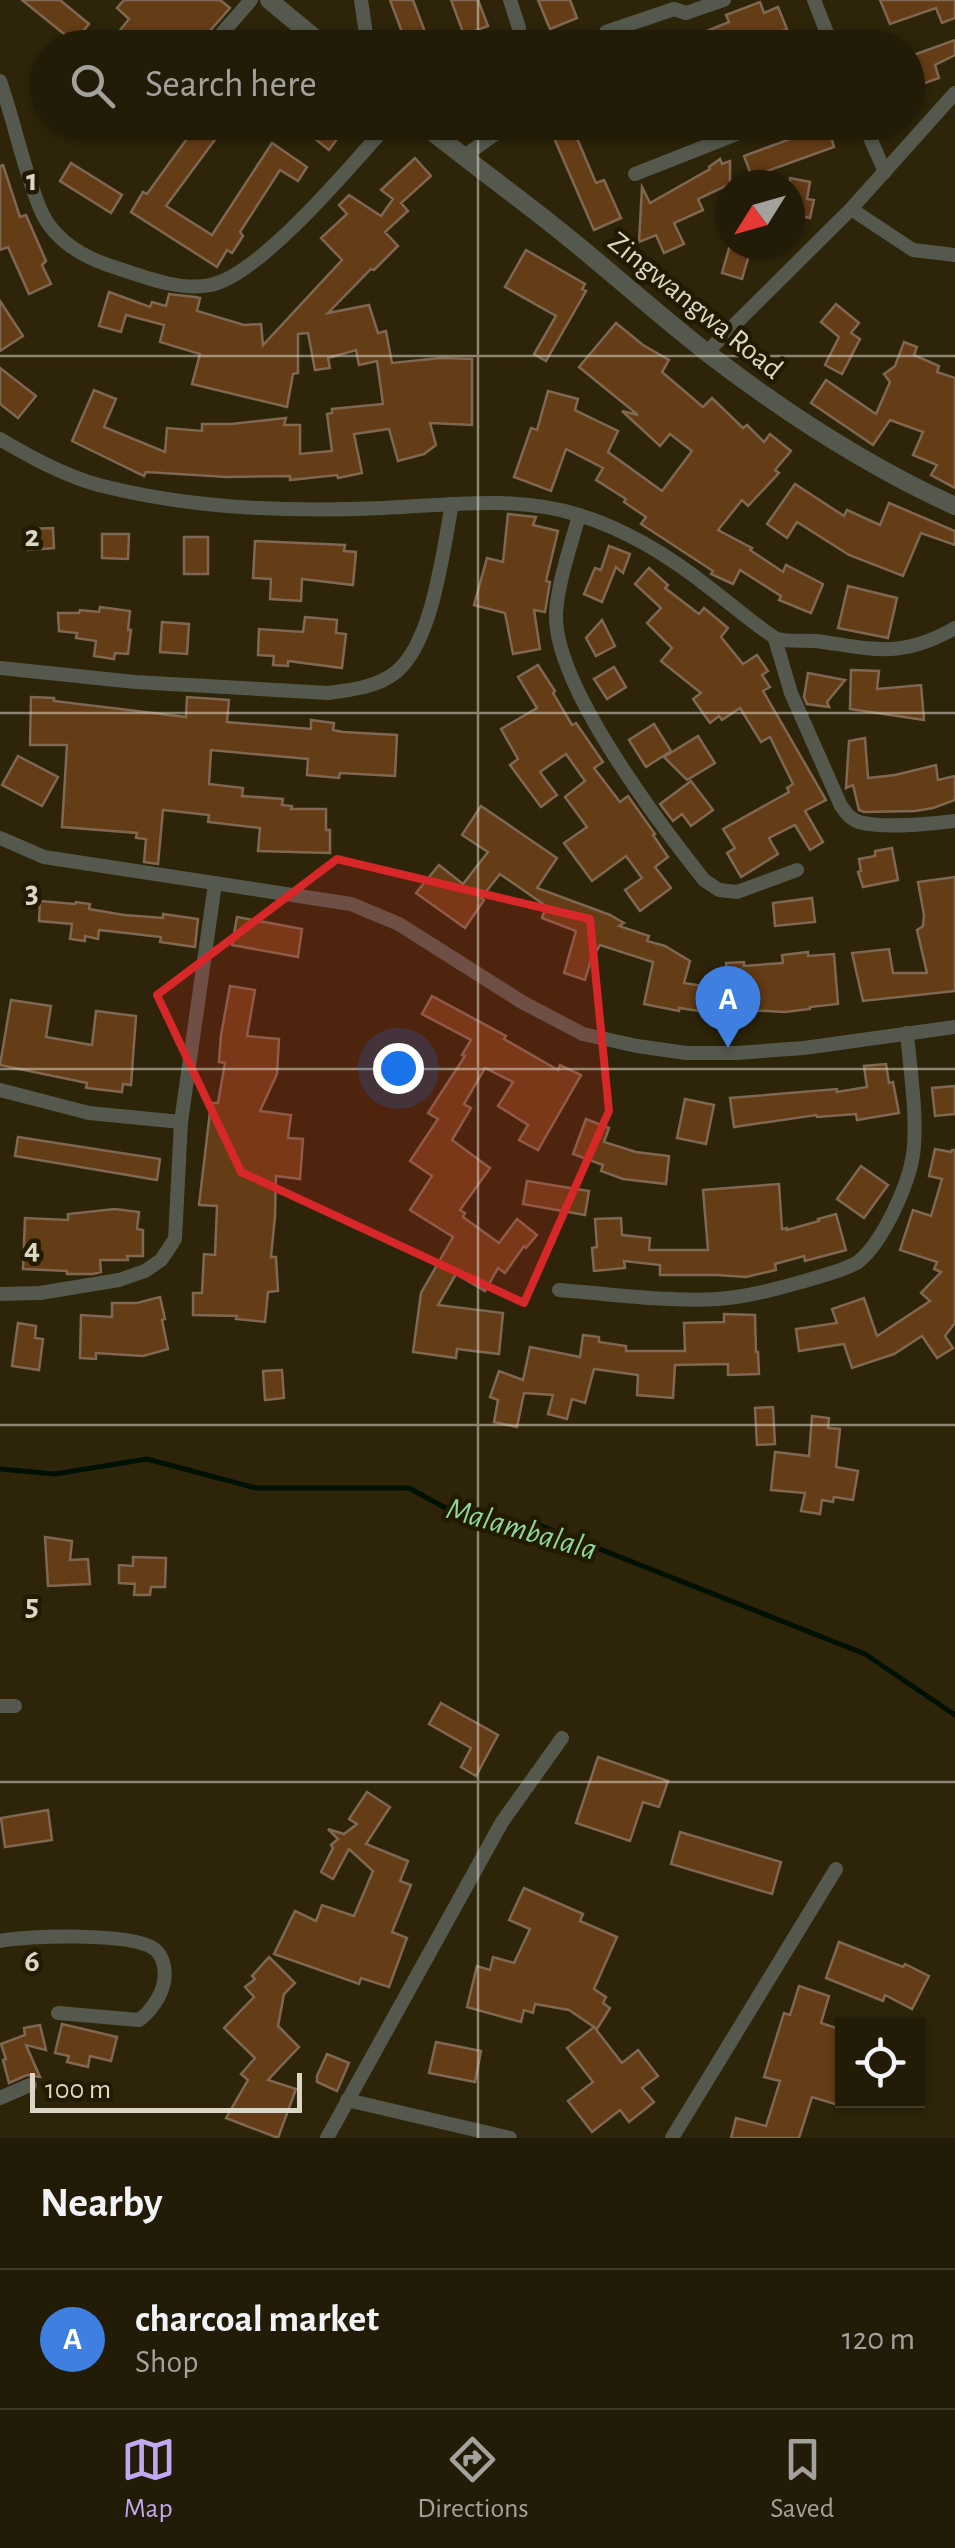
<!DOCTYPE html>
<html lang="en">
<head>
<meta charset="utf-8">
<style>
  body { margin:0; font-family:"Alegreya Sans",sans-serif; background:#2e2815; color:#f1f3f6 }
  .controls { position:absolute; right:30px; bottom:30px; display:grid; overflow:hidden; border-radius:0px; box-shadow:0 2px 8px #0004 }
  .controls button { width:90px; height:90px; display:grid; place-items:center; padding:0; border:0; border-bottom:2px solid #3f3928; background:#221b07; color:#f1f3f6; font:50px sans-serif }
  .compass { position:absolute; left:715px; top:170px; width:90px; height:90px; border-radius:50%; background:#221b07; box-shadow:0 2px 8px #0004; rotate:233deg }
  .scale { position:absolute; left:30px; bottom:25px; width:272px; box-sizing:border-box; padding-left:10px; border:5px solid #dbd6c6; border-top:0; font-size:28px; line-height:35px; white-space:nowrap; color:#dbd6c6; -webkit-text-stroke:8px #231b01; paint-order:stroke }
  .you { position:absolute; left:398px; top:1068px; width:35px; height:35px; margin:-25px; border:8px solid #fff; border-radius:50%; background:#1a73e8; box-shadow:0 0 0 15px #1a73e833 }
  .badge { display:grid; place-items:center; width:65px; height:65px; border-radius:50%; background:#c2a8f2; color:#fff; font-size:32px; font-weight:700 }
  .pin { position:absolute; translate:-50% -82px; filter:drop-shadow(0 2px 5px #0008) }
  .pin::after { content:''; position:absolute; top:52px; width:35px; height:30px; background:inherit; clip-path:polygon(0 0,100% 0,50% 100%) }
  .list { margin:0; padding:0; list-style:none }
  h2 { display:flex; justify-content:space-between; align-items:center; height:130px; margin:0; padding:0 40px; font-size:42px }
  h2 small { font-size:32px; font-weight:400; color:#a2a19b }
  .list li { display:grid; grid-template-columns:65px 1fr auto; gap:30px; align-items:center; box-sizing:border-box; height:140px; padding:0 40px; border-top:2px solid #3f3928 }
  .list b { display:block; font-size:38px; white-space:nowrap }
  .list p { margin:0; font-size:32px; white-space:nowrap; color:#a2a19b }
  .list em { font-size:32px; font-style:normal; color:#a2a19b }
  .icon { flex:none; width:55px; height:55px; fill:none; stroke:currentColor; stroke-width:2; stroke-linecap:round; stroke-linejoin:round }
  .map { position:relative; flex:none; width:955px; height:2138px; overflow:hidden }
  .search { position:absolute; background:#221b07; box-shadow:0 2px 8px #0004; left:30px; right:30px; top:30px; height:110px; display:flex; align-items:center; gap:25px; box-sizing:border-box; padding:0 35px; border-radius:55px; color:#a2a19b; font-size:38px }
  .sheet { height:270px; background:#221b07 }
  nav { display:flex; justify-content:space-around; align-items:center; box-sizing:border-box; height:140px; border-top:2px solid #3f3928; background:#221b07; font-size:28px; color:#a2a19b }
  nav a { display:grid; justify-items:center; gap:5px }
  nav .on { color:#c2a8f2 }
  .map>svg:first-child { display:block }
</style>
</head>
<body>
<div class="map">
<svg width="955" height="2138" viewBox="0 0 955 2138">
  <rect width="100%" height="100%" fill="#2d2409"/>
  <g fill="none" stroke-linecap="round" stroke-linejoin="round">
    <path stroke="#001103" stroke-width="5" d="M0,1469l55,5 92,-15 109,29h153l55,30 75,7 326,129 90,61"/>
  </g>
  <g fill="#643c15" stroke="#7f6752" stroke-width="2.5">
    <path d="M22,0h38l29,24 -15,18z"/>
    <path d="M124,0h96l10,8 -29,33 -2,7h-20l-14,-12 -7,8 -6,-6 -7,10h-39l23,-29 -12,-11z"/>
    <path d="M390,0h23l18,48h-23z"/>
    <path d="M451,0h27l10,26 -24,9z"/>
    <path d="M538,0h32l7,18 -27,11z"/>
    <path d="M880,0h75v18l-13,5 -6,-15 -46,16z"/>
    <path d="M760,2l4,11 14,-6 9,22 -42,19h-43l-5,-13 32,-13 -3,-7z"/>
    <path d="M955,40v15l-20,10 4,13 -25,9 -6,-20v-10z"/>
    <path d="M199,122h29l-62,84 46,29 60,-92 35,24 -9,14 -18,-11 -40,62 3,4 -11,17 -5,-3 -10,17 -86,-55 12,-20 4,2z"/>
    <path d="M294,122h39l10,9 -14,19z"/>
    <path d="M547,122h23l26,61 8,-3 17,38 -27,12z"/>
    <path d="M809,122h44l1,6 -23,9 3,10 -86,31 2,-6 -6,-16 60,-22z"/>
    <path d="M415,158l16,18 -30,27 7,8 -23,21 13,14 -24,24 -3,-1 -43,44 41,-8 9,28 8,-2 6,32 49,-5 31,1v66l-42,-2 6,22 -12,9 -26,7 -9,-32 -35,5 8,39 -24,5 -1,-3 -47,5v-4l-63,1 -81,-5 -2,4 -72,-35 22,-51 22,9 -12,28 61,25 2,-24 35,3v-7h29l55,-6 -2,7h16v29l32,-3 -5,-37 5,-1v-4l51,-5 -6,-43 -18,4 -3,-15 -28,8 2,10 -15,2 -7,-37 -10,1v39l-5,1 -6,33 -95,-23 8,-30 -40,-12 4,-17 -38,-10 -5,17 -22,-6 10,-34 41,15 2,-5 14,4 3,-12 26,3 5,1 -3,13 47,14 17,-1 2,21 79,-85 -21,-22 26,-24 -8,-9 10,-10 32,21 12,-17 -12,-9z"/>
    <path d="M720,159l2,5 8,-3v23l-32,15 5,11 -29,13 10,21 -20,9 -8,-18 -17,7 3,-55 8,16 60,-34 -1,-2z"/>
    <path d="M71,163l51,32 -11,18 -51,-32z"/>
    <path d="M3,165l17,52 6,-2 20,46 -4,4 9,19 -22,10 -21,-47 -8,3v-84z"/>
    <path d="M790,178l20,4 -3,17 7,1 -4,18 -20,-4z"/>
    <path d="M730,245h22l-10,34 -20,-6z"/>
    <path d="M526,250l59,34 -3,5 4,2 -40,70 -12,-7 22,-38 -51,-29z"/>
    <path d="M0,301l23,35 -23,15z"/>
    <path d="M836,304l23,19 -8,10 9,6 -18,35 -17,-9 14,-28 -18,-15z"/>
    <path d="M616,323l27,22 26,15 -7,12 41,35 9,-9 31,30 4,-3 17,17 6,-8 21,17 -16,19 4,3 -31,33 -6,-6 -24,30 34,18 -2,2 33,22 3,-7 37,19 -12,29 -32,-13 2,-4 -41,-26 -7,14 -22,-10 2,-3 -72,-47 5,-7 -22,-15 2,-3 -30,-19 7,-12 -37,-19 -15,42 -37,-14 17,-49 6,2 11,-39 30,8 -3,11 43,21 -10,21 54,39 30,-40 -22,-17 -10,12 -38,-35 16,4 -59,-48z"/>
    <path d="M904,342l13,5 -3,8 25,11 -2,6 18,6v110l-24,-13 6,-10 -24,-10 10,-23 -33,-12 -17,25 -62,-42 15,-23 50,34 14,-32 -6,-8 11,-8z"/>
    <path d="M0,368l36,28 -18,22 -18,-14z"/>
    <path d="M795,484l49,32 3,-6 33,15 9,-22 66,28v14l-34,-12 -18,43 -54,-21 -52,-33 -10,16 -20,-14z"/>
    <path d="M508,514l28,3 -3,8 25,6 -12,50 4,1 -5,30 -11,-2 6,39 -27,5 -8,-41 -31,-8 13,-47 16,4z"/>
    <path d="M53,528l1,20 -26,2 -1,-21z"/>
    <path d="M102,534h27l-1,25 -26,-1z"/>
    <rect x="184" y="537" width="24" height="37"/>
    <path d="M255,541l90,4 -1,6 12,1 -3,33 -51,-6 -1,22 -31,-2 1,-20 -18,-1z"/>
    <path d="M609,546l21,8 -7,19 -7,-6 -14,35 -18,-8 11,-26 6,2z"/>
    <path d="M649,568l19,17 -3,3 34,26 5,-6 24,20 -7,9 22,27 14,-9 11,16 -6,4 8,12 -7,4 63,109 -21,11 18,31 -13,8 -15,-25 -26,13 9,16 -37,23 -14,-24 8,-5 -12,-19 66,-37 -2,-4 6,-4 -23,-47 -9,5 -21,-34 -18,12 -3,-4 -9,7 -17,-24 8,-6 -40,-32 11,-13 -25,-25 14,-15 -26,-24z"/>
    <path d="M848,586l49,12 -9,40 -50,-10z"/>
    <path d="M100,607l30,4 -2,19h3l-3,24 -13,-1 -1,6 -20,-3 2,-15 -20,-3 1,-5 -18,-2 -1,-18h21l1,-3 19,2z"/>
    <path d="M305,617l32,3 -1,13 10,1 -4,34 -54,-7v5l-15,-1 1,-9 -16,-1 1,-26 44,3z"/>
    <path d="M602,620l13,26 -19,10 -10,-18z"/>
    <path d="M162,622l27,2 -2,30 -27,-2z"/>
    <path d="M538,665l17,26 -2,2 19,32 4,-2 27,39 -9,6 26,34 8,-6 27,38 -2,1 15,22 -13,10 16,21 -31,23 -15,-21 17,-12 -16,-22 -34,25 -28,-38 23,-16 -22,-30 20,-16 -19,-27 -26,18 17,23 -16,12 -31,-42 8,-6 -17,-30 36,-21 -19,-31z"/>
    <path d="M614,667l12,20 -19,12 -13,-20z"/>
    <path d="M851,670l28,1 -2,18 44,-4 3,35 -74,-11z"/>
    <path d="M808,673l37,7 -18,22 2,5 -22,-3 -3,-7z"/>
    <path d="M31,697l23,1v3l132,16 1,-20 42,3 -2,22 84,7v-9l23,3 -1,7 10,2 54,3 -2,41 -55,-3 -1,5 -32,-3 1,-16 -97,-9 -2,34 34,4 -1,8 41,3 -1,6 10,1 -1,3h35v21h4v23l-72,-2 2,-23 -52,-6 1,-7 -46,-5 -5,54 -14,-2 2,-23 -10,-1 1,-5 -75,-6 5,-82h-37z"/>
    <path d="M654,724l17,27 -25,16 -17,-27z"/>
    <path d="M698,736l17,27 -28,17 -23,-23z"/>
    <path d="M865,738l3,40 27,-3 41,-10 2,15 17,-4v24l-22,8 -18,3 -51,1 -5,-2 -6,-25 -7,3 3,-47z"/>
    <path d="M18,756l40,21 -16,29 -40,-21z"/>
    <path d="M691,781l22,29 -22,16 -9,-12 -9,7 -13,-17z"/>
    <path d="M481,806l76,52 -20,30 73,27 14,8 -5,3 30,10 -2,5 18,5 25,15 -6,22 44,7 -2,-27 18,-1v4l39,-3 -1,-8 26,-3v4l26,-2 4,50 -28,3v2l-25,3 -38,-2v8l-68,-10v3l-35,-7 9,-42 -53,-17 -9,15 -6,20 -21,-7 12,-42 -34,-13 4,-12 -46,-32 -19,24 3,2 -19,28 -49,-35 23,-28 24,19 25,-32 -26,-17z"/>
    <path d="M892,848l6,32 -35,7 -5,-15 3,-1 -2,-12 16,-3v-5z"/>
    <path d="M955,877v114l-92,10 -11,-48 37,-4 4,24h34l-10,-43 6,-4 1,-11 -6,-33z"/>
    <path d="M812,898l3,24 -40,4 -2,-23z"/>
    <path d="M40,901l35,3 1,-2 14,2 -1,5 35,6 39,3v-4l35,5 -3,28 -35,-5 1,-5 -62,-7 -1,9 -13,-3v5l-15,-2 2,-15 -33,-3z"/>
    <path d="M237,917l65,12 -4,28 -66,-12z"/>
    <path d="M230,986l25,4 -8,46 32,3 -2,35 -17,37 31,4 -3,23 15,1 -3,40 -24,-3 -1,40 -4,41h5l2,34 -10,1 -3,30 -29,-3 1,-3 -44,-1v-22h9l2,-39 11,1 2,-49 -18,-1 12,-102h7l7,-40 -6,-1 2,-27z"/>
    <path d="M432,996l74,40 -2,3 54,31 2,-5 21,10 -43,75 -19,-10 9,-15 -30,-19 15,-24 -28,-14 -21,36 7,4 -19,32 38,28 -30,42 5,3 -2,4 36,26 18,-24 20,16 -11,13 -2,-2 -19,27 -7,-5 -13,23 -29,-17 -18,31 65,8 -4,41 -42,-5 -1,9 -43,-6 8,-59 32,-56 -43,-27 22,-34 -22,-15 28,-42 -10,-6 37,-57 -3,-1 9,-15 -49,-26z"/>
    <path d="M11,1000l40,6 -5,31 46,8 4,-34 40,5 -5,69 -8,-1 -1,8 -36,-4 1,-5 -87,-18z"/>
    <path d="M886,1064l3,19 4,-1 6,31 -42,7 -1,-6 -39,3 -1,-2 -82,12 -4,-29 107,-9v3l30,-5 -3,-21z"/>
    <path d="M955,1086v28l-20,2 -3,-28z"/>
    <path d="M685,1099l29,6 -8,39 -29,-6z"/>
    <path d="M586,1119l23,9 -5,14 32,10 33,4 -3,28 -43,-5 -22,-8 2,-6 -30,-11z"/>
    <path d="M18,1137l142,22 -3,21 -142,-24z"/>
    <path d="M935,1149l16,3 1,-2h3v173l-10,13 8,12 -16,10 -15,-22 -28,18 -42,14 -8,-24 -45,7 -3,-22 41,-6 -5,-14 32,-11 13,38 53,-35 -9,-8 20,-21 -7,-3 3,-7 -37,-12 13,-40 18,6 11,-37 -13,-3z"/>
    <path d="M861,1166l27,19 -24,33 -27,-19z"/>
    <path d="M527,1181l62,10 -4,24 -62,-11z"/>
    <path d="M779,1184l3,45 5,-1v2l32,-9 -1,-2 18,-5 10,36 -41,11 -1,-5 -29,8 1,6 -30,7 -29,-2h-57v-10l-36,-4 1,7 -31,3 -2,-23 5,-1 -2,-28 26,-1 1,17 28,3 -1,12h59l-5,-60z"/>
    <path d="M115,1209l24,3 -2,17 6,1v26h-16l1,4h-28l1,12 -8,2h-26v-3l-44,-2 2,-51 43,2v-6z"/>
    <path d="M160,1297l5,22 -3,1 6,29 -25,7 -47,-3v6l-16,-1 1,-43 31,2v-14h25z"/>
    <path d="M724,1314l31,1 1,37h2l1,22 -31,1v-11l-53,1 -2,33 -36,-3 1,-20 -44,-6 -9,34 -13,-4 -5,20 -19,-5 5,-19 -29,-2 -7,34 -23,-5 4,-22 -8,-3 9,-26 24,9 7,-33 50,10 3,-22 16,2v5l27,4v5h59l-1,-28 40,-1z"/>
    <path d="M18,1323l18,3 -1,12 8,1 -4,31 -27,-4z"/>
    <path d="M282,1370l2,28 -19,2 -2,-29z"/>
    <path d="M773,1407l2,37 -18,1 -2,-37z"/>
    <path d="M812,1416l17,2 -1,10 12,1 -4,38 22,4 -5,29 -19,-3 -1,5 -11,-2 -2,14 -19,-3 4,-18 -34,-3 4,-38 34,4z"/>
    <path d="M45,1537l27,4 -2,19 18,-1 2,25 -42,2z"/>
    <path d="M133,1557l33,1 -1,29h-14l-1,8h-16l1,-11 -16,-1v-18l14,1z"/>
    <path d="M441,1703l57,32 -22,41 -15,-9 10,-19 -42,-24z"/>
    <path d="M598,1757l70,24 -9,26 -16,-5 -13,39 -54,-18z"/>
    <path d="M367,1792l23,15 -24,37 42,17 -8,20 11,4 -19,47 15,6 -18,49 -28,-9 -2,6 -85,-30 21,-43 21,10 6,-16 32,11 19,-45 -24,-22 -16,30 -12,-7 12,-24 -2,-3 7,-6 -10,-10 16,5 13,-10 -8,-5z"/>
    <path d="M48,1810l4,30 -47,7 -4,-29z"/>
    <path d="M680,1832l101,30 -9,32 -101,-30z"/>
    <path d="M524,1888l59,26 -3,7 37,16 -23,52 12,8 -3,6 7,5 -13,21 -28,-19 -34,-6 -2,9 -9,-3 -3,12 -54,-15 10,-41 13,4 3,-13 21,6 16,-34 -21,-9z"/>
    <path d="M839,1942l64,25 2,-3 24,12 -17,33 -27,-14 -2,6 -57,-23z"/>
    <path d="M269,1957l26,26 -11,11 -6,32 21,21 -31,33 28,9 -18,49 -52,-20 22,-38 -7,-6 14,-16 -31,-30 30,-31 -9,-10 10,-8 -3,-3z"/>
    <path d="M799,1986l30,10 -8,27 21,7v76l-30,-9 -13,41h-68l5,-20 30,8 14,-45 -16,-4 20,-64 6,2z"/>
    <path d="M62,2024l55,13 -6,24 -21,-5 -2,11 -21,-5 2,-6 -14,-3z"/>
    <path d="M40,2025l6,25 -20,-5 14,32 -13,-2 -18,8 -6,-23 3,-1 -5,-15 24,-9 -1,-7z"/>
    <path d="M594,2027l28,36 16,-13 20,26 -16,12 12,14 -25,20 -9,-12 -28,22 -24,-31 25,-19 -26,-34z"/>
    <path d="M436,2042l45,9 -6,31 -46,-9z"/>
    <path d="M327,2054l22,9 -12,28 -20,-9v-6z"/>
  </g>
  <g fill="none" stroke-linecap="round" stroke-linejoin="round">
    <g stroke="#55594d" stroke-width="14">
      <path d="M361,0l7,48"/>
      <path d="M510,0l9,28 -2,20"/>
      <path d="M814,0l19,48"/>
      <path d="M606,32l68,-23 12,4 38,-13"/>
      <path d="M209,48l42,-48"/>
      <path d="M0,81c15,42 24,92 42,132 15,31 47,47 78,56 27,9 61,22 90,16 50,-9 144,-123 180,-163"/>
      <path d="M863,122l22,50"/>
      <path d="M128,132l10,-10"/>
      <path d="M463,157l49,-35"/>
      <path d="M635,174l132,-52"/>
      <path d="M851,209l62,41 42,5"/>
      <path d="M706,353l145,-144 104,-116"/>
      <path d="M0,439c33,20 72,41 111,49 87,21 183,24 272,20 66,-3 132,-13 196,7 49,15 92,42 132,74 10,7 59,48 67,50 11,3 26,1 38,2 58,8 84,18 139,-13"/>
      <path d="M579,515c-8,31 -21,66 -23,98 -3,71 103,210 148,267l15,10 18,2 60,-22"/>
      <path d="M775,639l16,54 50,113c5,7 9,13 18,16 25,7 70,2 96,-1"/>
      <path d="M0,668l135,14 194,11c22,-3 49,-6 67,-21 37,-30 47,-122 56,-168"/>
      <path d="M0,838l44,19 307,47 48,20 123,78 61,32 54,12 49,7h50l68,-5 151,-21"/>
      <path d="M0,1090l89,23 92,9"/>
      <path d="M559,1290c53,4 106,12 159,9 31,-2 61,-11 90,-19 15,-5 36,-9 50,-18 25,-20 50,-76 55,-107 5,-36 -3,-86 -6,-122"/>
      <path d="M0,1294l40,-1 79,-13 26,-9 16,-11 14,-21 6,-117 34,-238"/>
      <path d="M0,1706h15"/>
      <path d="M0,1941c28,-6 130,-8 153,7 11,7 13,23 11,34 -3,15 -14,30 -25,38l-81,-7"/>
      <path d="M0,2098l30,-13"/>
      <path d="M347,2100l163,38"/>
      <path d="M327,2138l175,-316 60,-84"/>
      <path d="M672,2138l164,-269"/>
    </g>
    <g stroke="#55594d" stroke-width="18">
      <path d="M269,0l58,48"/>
      <path d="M420,122c49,40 101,77 150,117 47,38 92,79 140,116 77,59 157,111 245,151"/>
    </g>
  </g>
  <path fill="#d62828" fill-opacity="0.2" stroke="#d62828" stroke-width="8" stroke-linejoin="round" d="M337,859l253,60 19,192 -85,192 -283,-131 -84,-177z"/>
  <path fill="none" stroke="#dbd6c6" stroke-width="2.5" stroke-opacity="0.55" d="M478,0v48M478,122v2016M0,356h955M0,713h955M0,1069h955M0,1425h955M0,1782h955"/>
  <g text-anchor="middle" stroke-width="9" stroke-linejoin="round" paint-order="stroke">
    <g font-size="30" fill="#dbd6c6" stroke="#231b01">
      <text transform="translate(696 305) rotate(39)" y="10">Zingwangwa Road</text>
    </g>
    <g font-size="32" font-style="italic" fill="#8dd8a2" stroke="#231b01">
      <text transform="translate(522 1528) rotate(16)" y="11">Malambalala</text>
    </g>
  </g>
  <g font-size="32" text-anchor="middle" font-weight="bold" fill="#dbd6c6" stroke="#231b01" stroke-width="9" stroke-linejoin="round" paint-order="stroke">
    <text x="32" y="190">1</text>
    <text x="32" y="546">2</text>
    <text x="32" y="902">3</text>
    <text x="32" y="1259">4</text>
    <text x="32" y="1615">5</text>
    <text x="32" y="1971">6</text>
  </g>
</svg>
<div class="controls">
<button><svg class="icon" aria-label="locate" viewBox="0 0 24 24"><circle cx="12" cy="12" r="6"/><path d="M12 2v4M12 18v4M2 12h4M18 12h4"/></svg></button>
</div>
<svg class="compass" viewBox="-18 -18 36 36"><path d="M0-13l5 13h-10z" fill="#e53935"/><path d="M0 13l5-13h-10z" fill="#a2a19b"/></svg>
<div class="scale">100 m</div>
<div class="you"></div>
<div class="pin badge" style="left:728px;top:1048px;background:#3f7fe0">A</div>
<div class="search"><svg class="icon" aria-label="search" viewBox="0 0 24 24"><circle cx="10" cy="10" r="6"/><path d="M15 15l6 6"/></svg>Search here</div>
</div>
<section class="sheet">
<h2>Nearby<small></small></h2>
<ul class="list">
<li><span class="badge" style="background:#3f7fe0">A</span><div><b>charcoal market</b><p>Shop</p></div><em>120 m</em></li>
</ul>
</section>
<nav>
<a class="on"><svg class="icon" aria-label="map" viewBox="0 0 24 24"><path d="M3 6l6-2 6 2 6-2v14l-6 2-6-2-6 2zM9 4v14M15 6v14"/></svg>Map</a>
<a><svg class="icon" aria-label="directions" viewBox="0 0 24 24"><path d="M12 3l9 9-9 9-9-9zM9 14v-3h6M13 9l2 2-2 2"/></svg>Directions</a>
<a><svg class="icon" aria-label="saved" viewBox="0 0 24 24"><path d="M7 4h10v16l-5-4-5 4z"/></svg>Saved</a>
</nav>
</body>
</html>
